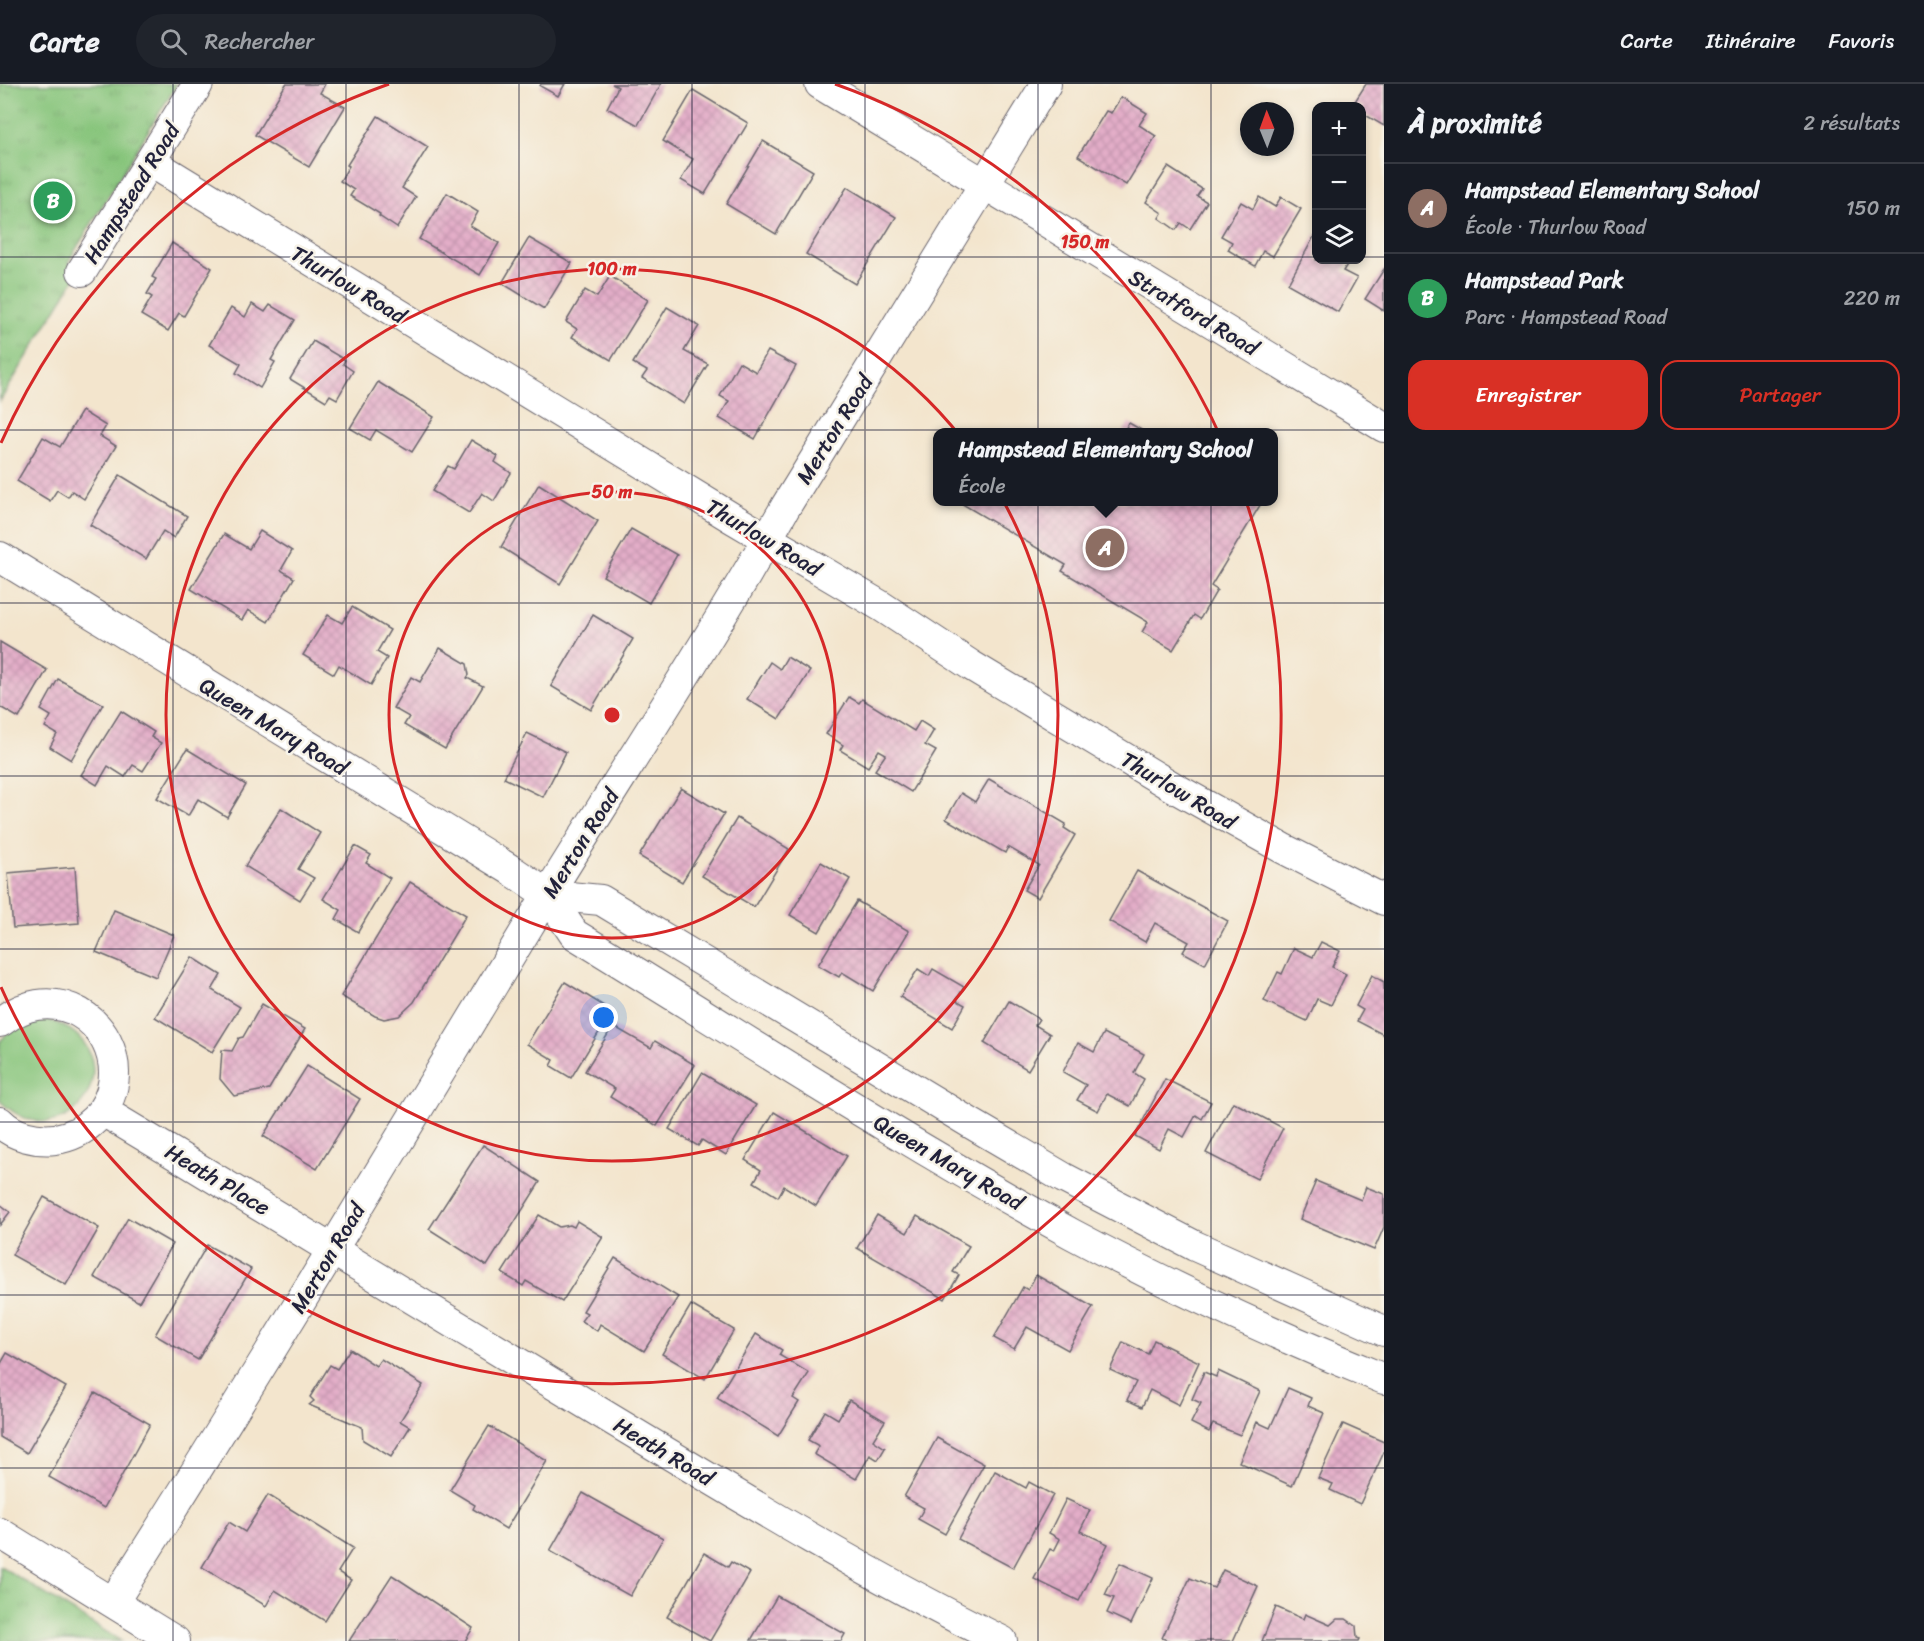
<!DOCTYPE html>
<html lang="fr">
<head>
<meta charset="utf-8">
<style>
  body { margin:0; font-family:Sriracha,sans-serif; background:#20242c; color:#f1f3f6 }
  .controls { position:absolute; right:18px; top:18px; display:grid; overflow:hidden; border-radius:12px; box-shadow:0 3px 9px #0003 }
  .controls button { width:54px; height:54px; display:grid; place-items:center; padding:0; border:0; border-bottom:2px solid #363941; background:#171b24; color:#f1f3f6; font:30px sans-serif }
  .compass { position:absolute; left:1240px; top:18px; width:54px; height:54px; border-radius:50%; background:#171b24; box-shadow:0 3px 9px #0003; rotate:359deg }
  .you { position:absolute; left:604px; top:934px; width:21px; height:21px; margin:-15px; border:4px solid #fff; border-radius:50%; background:#1a73e8; box-shadow:0 0 0 9px #1a73e833 }
  .badge { display:grid; place-items:center; width:39px; height:39px; border-radius:50%; background:#d93025; color:#fff; font-size:20px; font-weight:700 }
  .pin { position:absolute; translate:-50% -50%; border:3px solid #fff; box-shadow:0 2px 6px #0006 }
  .popup { position:absolute; left:933px; top:344px; width:345px; height:78px; box-sizing:border-box; display:grid; place-content:center; border-radius:12px; background:#171b24; filter:drop-shadow(0 2px 4px #0005); font-size:20px; white-space:nowrap; color:#9ea1a6 }
  .popup b { font-size:22px; color:#f1f3f6 }
  .popup::after { content:''; position:absolute; left:50%; top:100%; margin-left:-12px; border:12px solid transparent; border-top-color:#171b24 }
  .list { margin:0; padding:0; list-style:none }
  h2 { display:flex; justify-content:space-between; align-items:center; height:78px; margin:0; padding:0 24px; font-size:26px }
  h2 small { font-size:20px; font-weight:400; color:#9ea1a6 }
  .list li { display:grid; grid-template-columns:39px 1fr auto; gap:18px; align-items:center; box-sizing:border-box; height:90px; padding:0 24px; border-top:2px solid #363941 }
  .list b { display:block; font-size:22px; white-space:nowrap }
  .list p { margin:0; font-size:20px; white-space:nowrap; color:#9ea1a6 }
  .list em { font-size:20px; font-style:normal; color:#9ea1a6 }
  .actions { display:flex; gap:12px; padding:18px 24px }
  .actions a { flex:1; padding:14px 0; border:2px solid #d93025; border-radius:18px; text-align:center; font-size:21px; color:#d93025 }
  .actions .main { background:#d93025; color:#fff }
  .icon { flex:none; width:33px; height:33px; fill:none; stroke:currentColor; stroke-width:2; stroke-linecap:round; stroke-linejoin:round }
  .map { position:relative; flex:none; width:1384px; height:1557px; overflow:hidden }
  header { display:flex; align-items:center; gap:36px; box-sizing:border-box; height:84px; padding:0 30px; background:#171b24; border-bottom:2px solid #363941 }
  header strong { font-size:28px }
  nav { display:flex; gap:33px; margin-inline-start:auto; font-size:21px }
  .search { width:420px; height:54px; background:#20242c; display:flex; align-items:center; gap:15px; box-sizing:border-box; padding:0 21px; border-radius:33px; color:#9ea1a6; font-size:22px }
  main { display:flex }
  aside { flex:1; background:#171b24 }
  .map>svg:first-child { display:block }
</style>
</head>
<body>
<header>
<strong>Carte</strong>
<div class="search"><svg class="icon" aria-label="search" viewBox="0 0 24 24"><circle cx="10" cy="10" r="6"/><path d="M15 15l6 6"/></svg>Rechercher</div>
<nav><a>Carte</a><a>Itinéraire</a><a>Favoris</a></nav>
</header>
<main>
<div class="map">
<svg width="1384" height="1557" viewBox="0 0 1384 1557">
  <defs>
    <pattern id="park-tufts" width="24" height="20" patternUnits="userSpaceOnUse" patternTransform="scale(1.5)"><rect width="24" height="20" fill="#87c57b"/><path d="M3 7l-1-3M5 7V3M7 7l1-3M15 17l-1-3M17 17v-4M19 17l1-3" fill="none" stroke="#74a96b"/></pattern>
    <pattern id="building-cross-hatch" width="8" height="8" patternUnits="userSpaceOnUse" patternTransform="scale(1.5)"><rect width="8" height="8" fill="#e3adc8"/><path d="M0 0l8 8M0 8l8-8" fill="none" stroke="#c295ad"/></pattern>
  </defs>
  <rect width="100%" height="100%" fill="#f7f3e8"/>
  <filter id="ink" filterUnits="userSpaceOnUse"><feTurbulence type="fractalNoise" baseFrequency=".0167" numOctaves="2"/><feDisplacementMap in="SourceGraphic" scale="12" xChannelSelector="R" yChannelSelector="G"/><feConvolveMatrix kernelMatrix="1 2 1 2 8 2 1 2 1" color-interpolation-filters="sRGB"/></filter>
  <filter id="wash" filterUnits="userSpaceOnUse"><feTurbulence type="fractalNoise" baseFrequency=".008" numOctaves="4" result="noise"/><feDisplacementMap in="SourceGraphic" scale="24" xChannelSelector="R" yChannelSelector="G"/><feGaussianBlur stdDeviation="1.35" result="paint"/><feColorMatrix in="noise" values="0 0 0 0 0 0 0 0 0 0 0 0 0 0 0 0 0 1.4 0 .05"/><feComposite in="paint" operator="in"/></filter>
  <g filter="url(#wash)">
    <rect width="100%" height="100%" fill="#f3e5cd"/>
    <path fill="#87c57b" stroke="#54745b" stroke-width="1.5" d="M48,936c93,27 24,150 -48,81v-59c11,-17 29,-21 48,-22z"/>
    <g fill="url(#park-tufts)" stroke="#54745b" stroke-width="1.5">
      <path d="M0,0h177l-109,178 12,8 -80,131z"/>
      <path d="M0,1482l121,75h-121z"/>
    </g>
    <g id="blocks">
      <g fill="url(#building-cross-hatch)">
        <path d="M286,0h39l-5,9 25,14 -36,60 -54,-32z"/>
        <path d="M541,0h24l-7,12 -18,-10z"/>
        <path d="M612,0h49l-23,41 -31,-17 11,-21z"/>
        <path d="M1366,0h18v42l-22,-13v-7h-10z"/>
        <path d="M693,6l55,33 -43,71 -24,-14 12,-21 -30,-18z"/>
        <path d="M1121,13l26,16 -8,12 17,11 -30,49 -48,-29 28,-45 5,2z"/>
        <path d="M378,32l50,31 -26,41 14,9 -19,31 -18,-12 1,-2 -30,-18 4,-6 -14,-9 9,-15 -2,-1z"/>
        <path d="M763,57l50,30 -37,63 -50,-30z"/>
        <path d="M1168,83l34,22 -5,7 10,6 -17,27 -9,-6 -5,7 -17,-12 3,-5 -16,-11z"/>
        <path d="M847,103l49,30 -41,67 -49,-30z"/>
        <path d="M447,109l31,19 -8,14 29,17 -19,32 -61,-36z"/>
        <path d="M1259,113l16,10 6,-10 20,12 -28,47 -10,-5 -8,15 -27,-16 4,-8 -11,-6 20,-34 12,7z"/>
        <path d="M1316,149v27h34l-7,11 14,7 -19,34 -50,-28z"/>
        <path d="M529,154l43,25 -28,46 -42,-26z"/>
        <path d="M172,159l40,25 -28,48 -5,-3 -11,18 -27,-16 11,-18 -5,-3 9,-15 -4,-2z"/>
        <path d="M1384,185v42l-19,-12z"/>
        <path d="M610,192l38,24 -37,60 -39,-23 5,-8 -11,-7 19,-32 12,7z"/>
        <path d="M252,220l13,8 5,-7 25,15 -24,40 4,2 -15,26 -24,-15 5,-9 -32,-19 22,-37 14,9z"/>
        <path d="M667,223l32,19 -15,25 24,13 -24,40 -42,-26 5,-7 -14,-8z"/>
        <path d="M313,257l32,19 -2,4 10,7 -16,28 -7,-4 -4,6 -36,-22z"/>
        <path d="M768,267l28,15 -41,73 -36,-21 10,-17 -9,-5 19,-34 17,10z"/>
        <path d="M378,298l56,35 -22,35 -36,-22 -6,10 -20,-12z"/>
        <path d="M82,327l24,15 -6,10 16,10 -32,53 -12,-8 -4,6 -11,-7 -7,11 -33,-20 26,-44 17,10z"/>
        <path d="M1129,339l16,9h-22z"/>
        <path d="M471,356l27,16 -3,6 16,11 -17,28 -12,-8 -13,20 -37,-22 16,-25 6,3z"/>
        <path d="M120,391l67,41 -13,22 -11,-7 -17,28 -56,-34z"/>
        <path d="M539,400l59,37 -38,63 -59,-37z"/>
        <path d="M959,418h303l-51,84 6,4 -17,29 -6,-4 -21,35 -31,-18 6,-10 -86,-51 4,-6z"/>
        <path d="M631,445l46,26 -28,48 -46,-27z"/>
        <path d="M260,447l32,20 -11,19 13,8 -26,44 -20,-12 -6,10 -51,-31 33,-55 25,15z"/>
        <path d="M352,523l38,23 -13,22 10,6 -16,27 -32,-20 -5,9 -31,-19 25,-40 14,8z"/>
        <path d="M593,531l40,24 -42,71 -40,-24z"/>
        <path d="M0,558l47,28 -28,48 -19,-11z"/>
        <path d="M440,564l27,16 2,11 -2,3 16,8 -38,63 -41,-24 5,-8 -16,-9 18,-31 9,5z"/>
        <path d="M787,573l23,14 -31,48 -32,-20 23,-37 10,7z"/>
        <path d="M58,595l45,25 -32,56 -21,-13 7,-13 -12,-7 6,-11 -10,-6z"/>
        <path d="M849,613l10,6 3,-4 52,32 6,-10 14,9 -9,15 11,6 -25,41 -36,-22 11,-16 -7,-4 -11,17 -28,-17 3,-5 -17,-11z"/>
        <path d="M121,627l33,21 -3,5 10,6 -18,28 -10,-6 -8,12 -17,-11 -11,19 -16,-10z"/>
        <path d="M527,649l39,19 -23,45 -39,-19z"/>
        <path d="M187,665l59,36 -19,32 -29,-18 -10,17 -31,-18z"/>
        <path d="M989,695l77,45 -2,4 11,7 -37,63 -14,-8 15,-25 -31,-18 -3,6 -59,-34 15,-26 14,9z"/>
        <path d="M681,704l43,26 -42,68 -43,-26z"/>
        <path d="M281,724l39,25 -22,36 16,9 -14,22 -55,-34z"/>
        <path d="M737,734l52,31 -35,58 -52,-31z"/>
        <path d="M355,762l16,9 -5,8 24,15 -32,54 -22,-13 5,-9 -18,-11z"/>
        <path d="M821,778l29,17 -31,53 -29,-17z"/>
        <path d="M75,783l4,56 -66,5 -5,-55z"/>
        <path d="M1137,787l91,50 -23,43 -22,-12 6,-10 -34,-19 -10,19 -36,-21z"/>
        <path d="M410,798l56,33 -52,87 -15,14 -15,3 -9,-3 -34,-20z"/>
        <path d="M857,817l52,30 -36,60 -31,-19 -3,5 -21,-12z"/>
        <path d="M114,826l60,25 -18,42 -60,-25z"/>
        <path d="M1321,858l19,9 -8,16 14,7 -15,31 -14,-6 -10,22 -43,-20 14,-29 4,2 12,-26 19,9z"/>
        <path d="M192,873l29,18 -9,15 28,17 -28,45 -57,-35z"/>
        <path d="M918,885l11,7 4,-7 31,18 -8,13 9,5 -13,23 -52,-31z"/>
        <path d="M1372,891l12,7v53l-27,-14 6,-11 -7,-4z"/>
        <path d="M565,898l47,29 -41,67 -20,-12 3,-6 -27,-16z"/>
        <path d="M1009,917l30,18 -4,6 15,9 -22,36 -44,-27z"/>
        <path d="M262,920l43,25 -36,60 -35,7 -14,-17 2,-29 10,1 7,-13 4,-1z"/>
        <path d="M613,942l38,22 4,-7 40,24 -38,61 -47,-29 5,-8 -30,-18z"/>
        <path d="M1104,949l40,21 -10,19 10,6 -14,27 -23,-12 -9,17 -21,-11 9,-15 -23,-13 15,-29 16,9z"/>
        <path d="M307,982l53,33 -43,70 -54,-33z"/>
        <path d="M702,989l54,32 -30,50 -24,-15 -4,6 -29,-17z"/>
        <path d="M1165,995l46,23 -9,17 -6,-4 -12,22 -15,-8 -10,20 -24,-13z"/>
        <path d="M1233,1018l50,26 -26,51 -51,-26z"/>
        <path d="M774,1028l73,44 -31,50 -32,-20 -6,11 -24,-15 7,-12 -16,-10z"/>
        <path d="M483,1061l57,37 -53,84 -58,-37z"/>
        <path d="M1316,1097l45,19 5,-13 18,7v33l-10,23 -74,-31z"/>
        <path d="M44,1113l55,31 -33,57 -54,-30z"/>
        <path d="M0,1120l10,8 -10,13z"/>
        <path d="M539,1131l20,12 11,-2 4,2 3,-6 26,16 -41,65 -36,-21 -3,5 -21,-13z"/>
        <path d="M877,1131l30,18 10,-17 52,30 -16,26 6,3 -14,24 -88,-51z"/>
        <path d="M128,1134l45,26 -34,58 -45,-25z"/>
        <path d="M207,1161l44,24 -53,91 -43,-25z"/>
        <path d="M615,1174l63,39 -34,54 -44,-27 -3,7 -16,-10 6,-8 -4,-2z"/>
        <path d="M1036,1191l57,32 -25,43 -41,-23 -13,22 -20,-11 29,-51 5,3z"/>
        <path d="M691,1221l43,25 -29,49 -43,-25z"/>
        <path d="M756,1250l26,16 -3,5 30,18 -16,25 6,4 -21,34 -61,-38z"/>
        <path d="M1154,1256l45,22 -20,43 -29,-15 -8,17 -15,-7 9,-18 -26,-12 13,-28 25,12z"/>
        <path d="M350,1265l26,17 5,-7 42,26 -23,36 10,6 -19,30 -28,-17 -1,-13 -53,-22 5,-4 -4,-4 20,-32 7,4z"/>
        <path d="M7,1269l59,34 -39,66 -27,-16v-72z"/>
        <path d="M1218,1287l42,20 -20,44 -27,-11 -4,8 -18,-9 10,-20 -9,-4 12,-27 12,5z"/>
        <path d="M1288,1304l23,10 -3,8 16,7 -32,73 -53,-24 18,-40 13,6z"/>
        <path d="M95,1309l55,31 -46,84 -55,-31z"/>
        <path d="M849,1316l36,21 -12,19 12,8 -7,12 -8,-5 -14,24 -42,-25 5,-8 -11,-6 17,-29 13,8z"/>
        <path d="M1343,1340l41,18v10l-24,52 -30,-14 3,-6 -15,-6z"/>
        <path d="M489,1342l58,35 -41,68 -33,-20 2,-4 -25,-15z"/>
        <path d="M937,1354l47,26 -39,70 -27,-15 6,-11 -20,-11z"/>
        <path d="M995,1387l31,17 3,-6 24,13 -40,73 -55,-29z"/>
        <path d="M583,1409l80,45 -33,58 -80,-45z"/>
        <path d="M268,1411l85,53 -15,24 13,8 -26,41 -50,-31 -9,16 -64,-39 27,-45 16,10z"/>
        <path d="M1066,1415l24,11 -10,21 28,13 -29,57 -45,-22 16,-30 4,2 6,-12 -11,-6z"/>
        <path d="M704,1469l24,14 3,-5 19,11 -40,68 -43,-24z"/>
        <path d="M1120,1479l33,15 -22,46 -24,-11 7,-15 -9,-3z"/>
        <path d="M1223,1486l35,16 -25,55h-63l-8,-3 28,-60 24,10z"/>
        <path d="M392,1491l81,53 -8,13h-116z"/>
        <path d="M777,1512l68,38 -4,7 -90,-1z"/>
        <path d="M1276,1523l27,12 2,-5 25,11 7,-6h9l10,7 1,12 3,1 -1,2h-97z"/>
      </g>
    </g>
  </g>
  <g filter="url(#ink)">
    <use href="#blocks" fill-opacity="0" stroke="#6b666e" stroke-width="1.5"/>
    <g fill="none" stroke-linecap="round" stroke-linejoin="round">
      <g stroke="#6b666e" stroke-width="32">
        <g id="minor">
          <path d="M820,0l564,343"/>
          <path d="M151,78l581,356 149,88 91,60 201,121 109,61 102,52"/>
          <path d="M82,187l116,-187"/>
          <path d="M0,473l511,313 37,25 26,39c165,101 328,207 498,300 101,54 206,102 312,145"/>
          <path d="M548,811l53,5 371,224 92,54 131,68 189,85"/>
          <path d="M0,938c11,-8 23,-15 37,-17 64,-9 102,69 58,114 -12,12 -25,18 -40,20 -19,2 -42,-3 -55,-17"/>
          <path d="M103,1027c165,99 329,200 493,299 134,81 266,162 406,231"/>
          <path d="M0,1449l175,108"/>
          <path d="M114,1517c148,-232 289,-468 432,-704 80,-130 165,-258 240,-391l260,-422"/>
        </g>
      </g>
      <use href="#minor" stroke="#fff" stroke-width="30"/>
    </g>
  </g>
  <path fill="none" stroke="#22223b" stroke-width="1.5" stroke-opacity="0.55" d="M173,0v1557M346,0v1557M519,0v1557M692,0v1557M865,0v1557M1038,0v1557M1211,0v1557M0,173h1316M1362,173h22M0,346h1384M0,519h1384M0,692h1384M0,865h1384M0,1038h1384M0,1211h1384M0,1384h1384"/>
  <g fill="none" stroke="#d62828" stroke-width="3">
    <circle cx="612" cy="631" r="223"/>
    <circle cx="612" cy="631" r="446"/>
    <path d="M1 359A669 669 0 0 1 389 0M835 0A669 669 0 1 1 1 903"/>
  </g>
  <g text-anchor="middle" stroke-width="5" stroke-linejoin="round" paint-order="stroke">
    <g font-size="22" fill="#22223b" stroke="#f7f3e8">
      <text transform="translate(131 109) rotate(-58)" y="8">Hampstead Road</text>
      <text transform="translate(349 200) rotate(31)" y="8">Thurlow Road</text>
      <text transform="translate(1194 228) rotate(31)" y="8">Stratford Road</text>
      <text transform="translate(834 345) rotate(-58)" y="8">Merton Road</text>
      <text transform="translate(764 453) rotate(31)" y="8">Thurlow Road</text>
      <text transform="translate(274 642) rotate(31)" y="8">Queen Mary Road</text>
      <text transform="translate(1179 706) rotate(31)" y="8">Thurlow Road</text>
      <text transform="translate(580 759) rotate(-58)" y="8">Merton Road</text>
      <text transform="translate(949 1078) rotate(30)" y="8">Queen Mary Road</text>
      <text transform="translate(218 1095) rotate(31)" y="8">Heath Place</text>
      <text transform="translate(327 1174) rotate(-59)" y="8">Merton Road</text>
      <text transform="translate(664 1367) rotate(31)" y="8">Heath Road</text>
    </g>
  </g>
  <circle cx="612" cy="631" r="9" fill="#d62828" stroke="#f7f3e8" stroke-width="3"/>
  <g font-size="18" text-anchor="middle" font-weight="bold" fill="#d62828" stroke="#f7f3e8" stroke-width="5" stroke-linejoin="round" paint-order="stroke">
    <text x="1085" y="164">150 m</text>
    <text x="612" y="191">100 m</text>
    <text x="612" y="414">50 m</text>
  </g>
</svg>
<div class="controls">
<button>+</button>
<button>−</button>
<button><svg class="icon" aria-label="layers" viewBox="0 0 24 24"><path d="M12 4l9 5-9 5-9-5zM3 14l9 5 9-5"/></svg></button>
</div>
<svg class="compass" viewBox="-18 -18 36 36"><path d="M0-13l5 13h-10z" fill="#e53935"/><path d="M0 13l5-13h-10z" fill="#9ea1a6"/></svg>
<div class="you"></div>
<div class="pin badge" style="left:1105px;top:464px;background:#8d6e63">A</div>
<div class="popup"><b>Hampstead Elementary School</b>École</div>
<div class="pin badge" style="left:53px;top:117px;background:#2e9e5b">B</div>
</div>
<aside>
<h2>À proximité<small>2 résultats</small></h2>
<ul class="list">
<li><span class="badge" style="background:#8d6e63">A</span><div><b>Hampstead Elementary School</b><p>École · Thurlow Road</p></div><em>150 m</em></li>
<li><span class="badge" style="background:#2e9e5b">B</span><div><b>Hampstead Park</b><p>Parc · Hampstead Road</p></div><em>220 m</em></li>
</ul>
<div class="actions"><a class="main">Enregistrer</a><a>Partager</a></div>
</aside>
</main>
</body>
</html>
